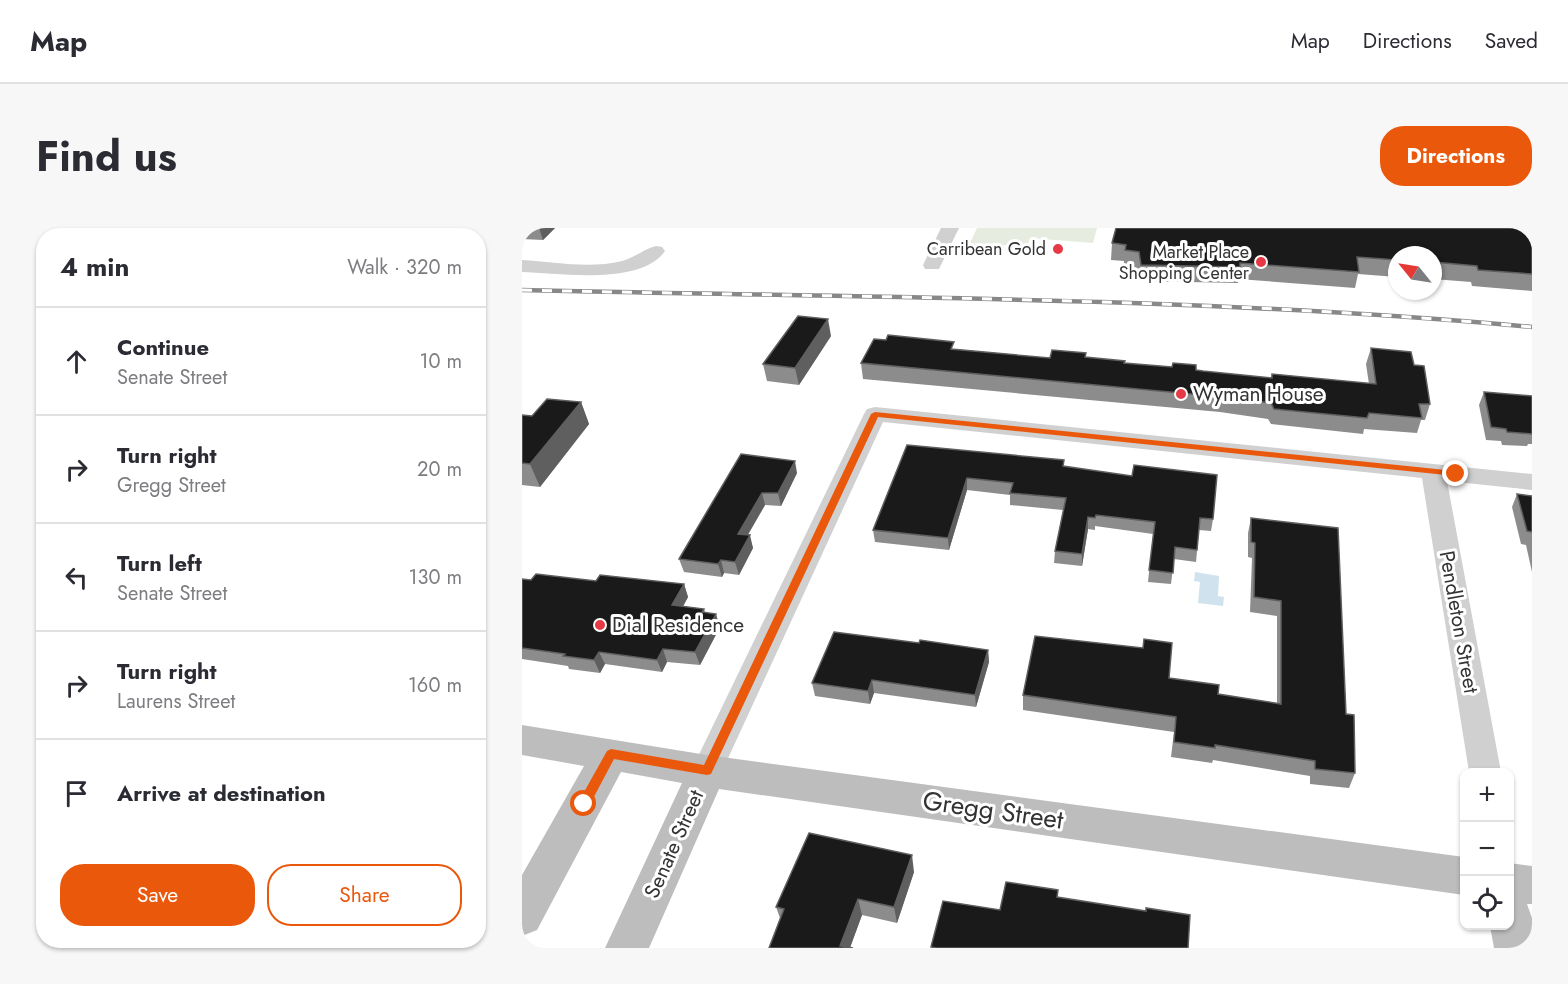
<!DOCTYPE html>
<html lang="en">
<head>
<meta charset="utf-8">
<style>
  body { margin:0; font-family:Jost,sans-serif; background:#f7f7f7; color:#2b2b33 }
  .controls { position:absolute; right:18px; bottom:18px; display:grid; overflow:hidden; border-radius:12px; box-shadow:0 2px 4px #0004 }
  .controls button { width:54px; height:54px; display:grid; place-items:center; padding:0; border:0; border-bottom:2px solid #e1e1e2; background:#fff; color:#2b2b33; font:30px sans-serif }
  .compass { position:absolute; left:866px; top:18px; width:54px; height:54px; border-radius:50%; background:#fff; box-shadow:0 2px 4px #0004; rotate:300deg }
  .stop { position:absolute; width:18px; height:18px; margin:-14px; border:4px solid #ea580c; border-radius:50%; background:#fff }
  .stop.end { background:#ea580c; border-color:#fff; box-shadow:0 2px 6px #0008 }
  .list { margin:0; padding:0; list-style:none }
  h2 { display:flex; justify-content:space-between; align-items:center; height:78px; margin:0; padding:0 24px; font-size:26px }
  h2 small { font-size:20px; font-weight:400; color:#7c7c81 }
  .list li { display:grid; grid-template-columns:39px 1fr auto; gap:18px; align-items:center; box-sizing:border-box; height:108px; padding:0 24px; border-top:2px solid #e1e1e2 }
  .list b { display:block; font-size:22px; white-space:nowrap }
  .list p { margin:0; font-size:20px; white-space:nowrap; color:#7c7c81 }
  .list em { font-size:20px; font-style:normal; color:#7c7c81 }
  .actions { display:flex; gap:12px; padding:18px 24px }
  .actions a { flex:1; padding:14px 0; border:2px solid #ea580c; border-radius:24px; text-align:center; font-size:21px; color:#ea580c }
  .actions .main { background:#ea580c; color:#fff }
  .icon { flex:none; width:33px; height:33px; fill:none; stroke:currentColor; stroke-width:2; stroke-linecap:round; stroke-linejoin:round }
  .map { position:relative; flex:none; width:1010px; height:720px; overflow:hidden; border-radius:24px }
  header { display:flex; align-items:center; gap:36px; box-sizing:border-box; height:84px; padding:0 30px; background:#fff; border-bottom:2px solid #e1e1e2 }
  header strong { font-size:28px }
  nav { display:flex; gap:33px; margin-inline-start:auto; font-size:21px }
  .intro { display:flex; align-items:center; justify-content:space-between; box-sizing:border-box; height:144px; padding:0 36px }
  h1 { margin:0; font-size:42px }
  .button { padding:15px 27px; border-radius:24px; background:#ea580c; color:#fff; font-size:21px; font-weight:700 }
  main { display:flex; gap:36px; padding:0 36px }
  aside { flex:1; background:#fff; border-radius:24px; box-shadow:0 2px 4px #0004 }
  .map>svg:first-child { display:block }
</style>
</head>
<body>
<header>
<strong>Map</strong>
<nav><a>Map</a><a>Directions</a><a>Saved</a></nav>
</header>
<div class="intro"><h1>Find us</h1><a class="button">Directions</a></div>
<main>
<aside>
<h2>4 min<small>Walk · 320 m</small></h2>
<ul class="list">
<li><svg class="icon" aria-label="ahead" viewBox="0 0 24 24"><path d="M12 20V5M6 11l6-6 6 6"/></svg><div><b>Continue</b><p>Senate Street</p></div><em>10 m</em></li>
<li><svg class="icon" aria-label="right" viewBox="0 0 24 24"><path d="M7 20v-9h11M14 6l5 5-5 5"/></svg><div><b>Turn right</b><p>Gregg Street</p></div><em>20 m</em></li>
<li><svg class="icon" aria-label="left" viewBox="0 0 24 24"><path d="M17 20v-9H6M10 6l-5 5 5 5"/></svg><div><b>Turn left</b><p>Senate Street</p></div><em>130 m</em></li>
<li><svg class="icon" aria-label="right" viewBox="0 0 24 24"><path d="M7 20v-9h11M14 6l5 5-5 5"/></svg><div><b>Turn right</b><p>Laurens Street</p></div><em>160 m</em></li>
<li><svg class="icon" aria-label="arrive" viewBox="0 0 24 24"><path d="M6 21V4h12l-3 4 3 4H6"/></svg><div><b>Arrive at destination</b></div></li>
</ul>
<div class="actions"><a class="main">Save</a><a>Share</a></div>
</aside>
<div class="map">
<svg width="1010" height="720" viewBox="0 0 1010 720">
  <rect width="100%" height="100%" fill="#fff"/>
  <path fill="#e6ecdf" d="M455,0h120l-4,15 -63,-5 -3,9 -57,-4z"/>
  <path fill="#cfe2ee" d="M673,344l24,4 -1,20 6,1 -1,9 -25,-3 2,-21 -6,-1z"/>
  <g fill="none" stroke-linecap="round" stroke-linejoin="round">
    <path stroke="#cdcdcd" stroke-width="3" stroke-dasharray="2 2" stroke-linecap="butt" d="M444,17l59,6"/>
    <g fill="#d0d0d0" fill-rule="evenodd">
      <path d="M419,0h18l-20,41h-14l-2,-4z"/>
      <path d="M134,18l6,1 3,4c-24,35 -106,22 -143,21v-12c32,2 68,9 100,1 12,-3 22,-12 34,-15z"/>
      <path d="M353,179l657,67v16l-85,-9 54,291h-32l-47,-294 -539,-56 -165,358 -11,4 -11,-4 -5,-9 173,-357 3,-5z"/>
    </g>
    <g fill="#bdbdbd" fill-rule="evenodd">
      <path d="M0,497l185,30 757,102v38l-745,-106 -70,159h-44l77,-165 -61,-11 -84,158 -15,6v-61l62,-109 -62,-11z"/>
      <path d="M987,635l23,3v38h-5l5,14v30h-38l-4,-22h19z"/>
    </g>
    <g stroke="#888" stroke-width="4.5">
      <path id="rail" d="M0,62c337,8 675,6 1010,37"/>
    </g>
    <use href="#rail" stroke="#fff" stroke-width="3" stroke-dasharray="10" stroke-linecap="butt"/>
  </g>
  <g fill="#8c8c8c">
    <path d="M0,0h33l-12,12 -21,-1z"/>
    <path d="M1010,0v63l-60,-5 -1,-4 -38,-3v-24h-36v22l-39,-3 -3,14 -117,-9v4l-99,-2 -2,-13 -13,-1v-6l-13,-1 1,-17z"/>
    <path d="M309,108l-32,49 -32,-4 -4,-17z"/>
    <path d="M364,112l68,9 96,9 36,-5v4l38,6 147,15 1,-4 97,10 -3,-20 5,-16 43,17 16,39 -5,16h-4l-4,13 -53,-4 -1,5 -92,-10 -3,-5 -48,-7 -357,-33 -2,-16z"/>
    <path d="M962,164l48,4v48h-4l-1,2 -25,-1 -1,-4 -15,-1 -7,-35z"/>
    <path d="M59,174l8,22 -49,63 -18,-2v-70l10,1z"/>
    <path d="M385,217l157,21 149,53 -2,12 -12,-1 -3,32 -22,-3 -3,25 -23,-2 5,-48 -58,-8v4l-7,-1 -6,37 -28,-3 1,-12 8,-41 -53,-5v-10l-43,-5 -18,60 -74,-8 -2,-12z"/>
    <path d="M219,226l56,19 -16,33 -16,-1 -17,30 5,13 -14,27 -15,-2 -2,4 -38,-5 -5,-13z"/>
    <path d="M995,266l15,2v76l-6,-27 -5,-1 -9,-37z"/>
    <path d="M729,290l95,196 9,59 -6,15 -39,-4v-8l-97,-16 -1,3 -41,-6 3,-25 -151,-22v-15l146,-17 49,16 59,9v-87l-27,-4 2,-54 -4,-1v-24z"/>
    <path d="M0,351l9,1 153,4 4,13 -5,10 21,2 1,3 15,15 -20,38 -33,-3 -5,10 -57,-8 -5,9 -31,-4 -1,-3 -46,-7z"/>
    <path d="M397,415l69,7 1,12 -13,45 -102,-14 -4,11 -55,-8 -3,-13z"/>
    <path d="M392,644l-17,51 -35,-8 -12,32 -81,1 11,-30 -4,-11z"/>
  </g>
  <g fill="#5f5f5f">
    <path d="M17,0h16l-12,12z"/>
    <path d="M306,91l3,17 -32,49 -4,-17z"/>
    <path d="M59,174l8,22 -49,63 -10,-23z"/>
    <path d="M273,233l2,12 -16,33 -3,-13z"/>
    <path d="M445,250v12l-18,60 -1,-12z"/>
    <path d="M240,265l3,12 -24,41 -3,-12z"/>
    <path d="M566,289v12l-6,37v-12z"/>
    <path d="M228,307l3,13 -14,27 -4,-13z"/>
    <path d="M199,332l3,13 -2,4 -4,-13z"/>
    <path d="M162,356l4,13 -12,21 -4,-13z"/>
    <path d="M194,386l4,13 -20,38 -5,-13z"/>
    <path d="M141,421l4,13 -5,10 -5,-12z"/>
    <path d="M466,422l1,12 -13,45 -1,-12z"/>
    <path d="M77,424l6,12 -5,9 -6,-13z"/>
    <path d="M350,452l2,13 -4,11 -2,-13z"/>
    <path d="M390,627l2,17 -17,51 -3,-16z"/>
    <path d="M336,671l4,16 -12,33 -10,-2z"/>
  </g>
  <g fill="#1a1a1a" stroke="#5f5f5f" stroke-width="1.5">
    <path d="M594,0h416v46l-54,-4 -1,-4 -44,-4v-7h-36v5l-40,-3 2,15 -119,-9v4l-99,-2 -2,-13 -14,-2 1,-5 -14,-2z"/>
    <path d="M276,88l30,3 -33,49 -32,-4z"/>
    <path d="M366,107l66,7 -3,7 99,9 2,-8 34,3 -1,4 40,4 -1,2 48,4 1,-4 23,2v5l7,1 69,7v-4l104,10 -5,-36 40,4 3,13 10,1 6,38h-11l3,14 -53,-5 -2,5 -93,-9 -3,-6 -48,-6 -362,-34 13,-24 12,1z"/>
    <path d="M962,164l48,4v38l-25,-2 -1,-3 -15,-2z"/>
    <path d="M25,171l34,3 -51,62 -8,-1v-48l10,1z"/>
    <path d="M385,217l157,15 -1,6 69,10 2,-11 83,10 -4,44 -13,-1 -3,32 -22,-3 -2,26 -24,-3 6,-48 -59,-7 -1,3 -7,-1 -6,37 -27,-3 11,-53 -56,-5 3,-10 -46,-5 -19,60 -75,-8z"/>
    <path d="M219,226l54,7 -17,32h-16l-24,41 12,1 -15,27 -14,-2 -3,4 -39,-5z"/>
    <path d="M995,266l15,2v36l-5,-1z"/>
    <path d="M729,290l87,10 8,186 8,1 1,58 -40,-4v-8l-100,-16v3l-41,-6 2,-25 -153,-22 12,-59 108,12 1,-9 28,4 -3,35 50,7 -1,9 63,10v-103l-27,-4 1,-54 -4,-1z"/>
    <path d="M14,346l60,7 4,-6 84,9 -12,21 32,4 -2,3 14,2 -21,38 -32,-3 -6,11 -58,-8 -5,8 -31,-4 2,-2 -43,-6v-69l9,1z"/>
    <path d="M312,404l85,11 1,-3 68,10 -13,45 -103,-15 -4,11 -56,-8z"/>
    <path d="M287,605l103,22 -18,52 -36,-8 -18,47 13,2h-84l15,-39 -8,-2z"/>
    <path d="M484,654l52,8 -1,7 89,14v-3l44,7 -2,33h-251l-6,-1 12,-46 57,9z"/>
  </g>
  <path fill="#ea580c" d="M353,184l581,59 4,3 -4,2 -578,-59 -167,357 -4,1 -93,-16 -26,49h-9v-7l28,-50 4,-2 93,16 167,-351z"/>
  <g fill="#e63946" stroke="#fff" stroke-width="2">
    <circle cx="536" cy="21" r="6"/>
    <circle cx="739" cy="34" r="6"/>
    <circle cx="659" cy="166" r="6"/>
    <circle cx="78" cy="397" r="6"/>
  </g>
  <g text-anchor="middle" stroke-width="6" stroke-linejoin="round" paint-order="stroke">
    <g font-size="18" fill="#333" stroke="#fff" text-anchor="end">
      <text x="524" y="27">Carribean Gold</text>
      <text x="727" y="30">Market Place<tspan x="727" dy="21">Shopping Center</tspan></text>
    </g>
    <g font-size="21" fill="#333" stroke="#fff" text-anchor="start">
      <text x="671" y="173">Wyman House</text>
      <text x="90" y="404">Dial Residence</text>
    </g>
    <g font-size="21" fill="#333" stroke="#fff">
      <text transform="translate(937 394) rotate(80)" y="7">Pendleton Street</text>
      <text transform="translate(152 616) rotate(-66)" y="7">Senate Street</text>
    </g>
    <g font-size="26" fill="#333" stroke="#fff">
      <text transform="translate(471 582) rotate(8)" y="9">Gregg Street</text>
    </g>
  </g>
</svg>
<div class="controls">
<button>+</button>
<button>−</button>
<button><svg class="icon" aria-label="locate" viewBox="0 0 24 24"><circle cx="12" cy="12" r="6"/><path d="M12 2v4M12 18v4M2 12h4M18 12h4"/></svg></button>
</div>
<svg class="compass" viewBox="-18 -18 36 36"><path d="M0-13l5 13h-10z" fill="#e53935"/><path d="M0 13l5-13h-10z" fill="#7c7c81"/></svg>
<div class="stop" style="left:62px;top:576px"></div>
<div class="stop end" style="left:934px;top:246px"></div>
</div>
</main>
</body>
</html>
